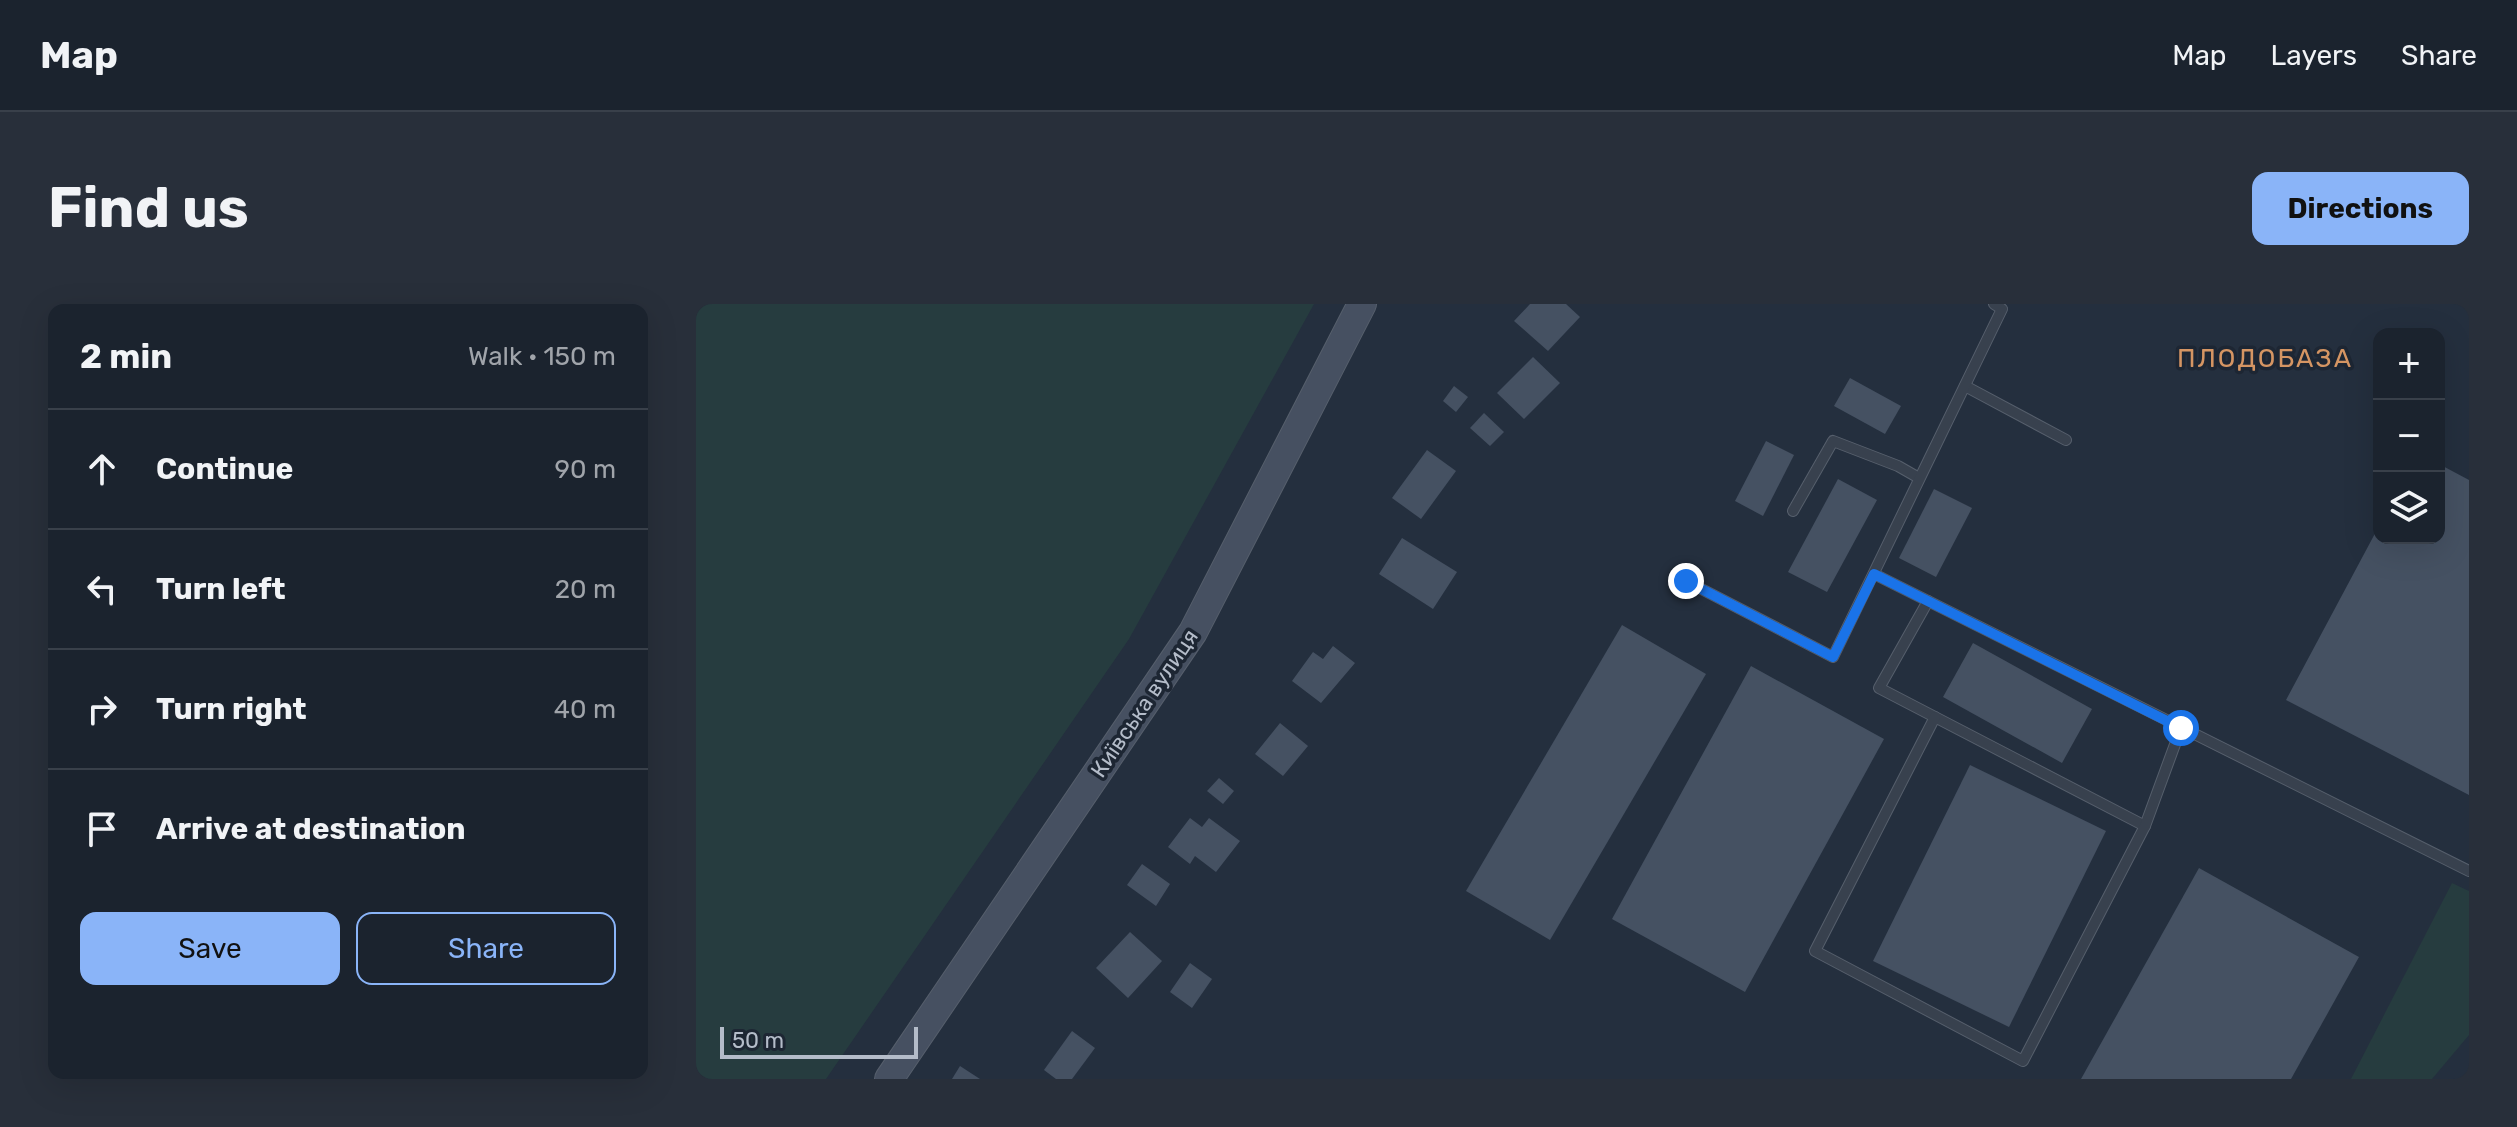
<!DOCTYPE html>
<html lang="en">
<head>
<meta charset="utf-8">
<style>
  body { margin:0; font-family:Rubik,sans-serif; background:#282f3a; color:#f1f3f6 }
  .controls { position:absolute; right:24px; top:24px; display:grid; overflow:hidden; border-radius:16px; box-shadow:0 8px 32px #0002 }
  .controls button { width:72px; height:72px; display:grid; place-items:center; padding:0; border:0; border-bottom:2px solid #39404a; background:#1b232e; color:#f1f3f6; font:40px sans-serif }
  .scale { position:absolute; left:24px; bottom:20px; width:198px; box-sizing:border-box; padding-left:8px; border:4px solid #b4bcc9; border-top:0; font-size:22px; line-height:28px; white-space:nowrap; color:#b4bcc9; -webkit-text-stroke:6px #1d2633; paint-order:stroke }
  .stop { position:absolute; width:24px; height:24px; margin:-18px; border:6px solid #1a73e8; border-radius:50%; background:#fff }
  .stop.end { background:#1a73e8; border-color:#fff; box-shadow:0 2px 8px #0008 }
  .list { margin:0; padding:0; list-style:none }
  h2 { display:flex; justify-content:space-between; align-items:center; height:104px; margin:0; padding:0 32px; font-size:34px }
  h2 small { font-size:26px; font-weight:400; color:#a0a4aa }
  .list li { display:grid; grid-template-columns:52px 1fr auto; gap:24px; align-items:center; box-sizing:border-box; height:120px; padding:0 32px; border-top:2px solid #39404a }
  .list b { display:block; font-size:30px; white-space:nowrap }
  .list em { font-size:26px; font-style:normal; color:#a0a4aa }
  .actions { display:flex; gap:16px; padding:24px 32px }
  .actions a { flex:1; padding:18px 0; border:2px solid #8ab4f8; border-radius:16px; text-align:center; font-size:28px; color:#8ab4f8 }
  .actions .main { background:#8ab4f8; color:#111 }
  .icon { flex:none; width:44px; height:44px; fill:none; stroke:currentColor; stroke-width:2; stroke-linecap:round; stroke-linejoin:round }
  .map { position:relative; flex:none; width:1773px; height:775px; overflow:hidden; border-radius:16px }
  header { display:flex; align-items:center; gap:48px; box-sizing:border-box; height:112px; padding:0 40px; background:#1b232e; border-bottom:2px solid #39404a }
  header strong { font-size:38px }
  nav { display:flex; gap:44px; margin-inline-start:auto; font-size:28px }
  .intro { display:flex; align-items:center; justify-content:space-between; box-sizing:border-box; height:192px; padding:0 48px }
  h1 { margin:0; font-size:56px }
  .button { padding:20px 36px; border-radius:16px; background:#8ab4f8; color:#111; font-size:28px; font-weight:700 }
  main { display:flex; gap:48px; padding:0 48px }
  aside { flex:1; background:#1b232e; border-radius:16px; box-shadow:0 8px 32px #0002 }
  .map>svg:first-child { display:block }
</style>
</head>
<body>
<header>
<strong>Map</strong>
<nav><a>Map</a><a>Layers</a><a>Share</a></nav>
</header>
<div class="intro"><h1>Find us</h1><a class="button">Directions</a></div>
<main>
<aside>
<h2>2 min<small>Walk · 150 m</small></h2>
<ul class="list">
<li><svg class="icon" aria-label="ahead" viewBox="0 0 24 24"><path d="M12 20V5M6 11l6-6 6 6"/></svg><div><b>Continue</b></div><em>90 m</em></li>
<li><svg class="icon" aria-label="left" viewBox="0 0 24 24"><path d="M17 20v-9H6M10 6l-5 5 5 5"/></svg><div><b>Turn left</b></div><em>20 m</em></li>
<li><svg class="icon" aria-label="right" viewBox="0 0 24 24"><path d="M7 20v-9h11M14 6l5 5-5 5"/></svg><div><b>Turn right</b></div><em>40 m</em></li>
<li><svg class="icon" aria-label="arrive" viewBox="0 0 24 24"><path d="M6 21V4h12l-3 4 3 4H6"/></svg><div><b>Arrive at destination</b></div></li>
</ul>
<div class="actions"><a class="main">Save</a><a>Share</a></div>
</aside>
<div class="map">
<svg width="1773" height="775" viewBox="0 0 1773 775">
  <rect width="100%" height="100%" fill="#242f3e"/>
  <g fill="#263c3f">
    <path d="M0,0h618l-185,335 -303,440h-130z"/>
    <path d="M1756,579l17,8v144l-37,44h-81z"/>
  </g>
  <g fill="#455162">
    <path d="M834,0h36l14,13 -32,34 -34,-30z"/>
    <path d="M837,53l27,26 -36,36 -27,-26z"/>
    <path d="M1154,74l51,28 -16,28 -51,-28z"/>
    <path d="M758,82l14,11 -12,15 -13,-11z"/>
    <path d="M788,109l20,19 -14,14 -20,-18z"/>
    <path d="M1070,137l28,14 -31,61 -28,-15z"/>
    <path d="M731,146l29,21 -35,48 -29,-21z"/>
    <path d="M1743,160l30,16v315l-183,-95 93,-174v12h60z"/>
    <path d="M1142,175l39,21 -50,92 -39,-20z"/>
    <path d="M1238,185l38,19 -36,69 -37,-19z"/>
    <path d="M706,234l55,34 -24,37 -54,-35z"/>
    <path d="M926,321l84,49 -156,266 -84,-49z"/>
    <path d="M1277,339l119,66 -30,54 -119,-66z"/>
    <path d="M637,342l22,17 -34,40 -29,-22 21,-29 10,7z"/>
    <path d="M1055,362l133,73 -139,253 -133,-73z"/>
    <path d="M584,419l28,23 -25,30 -28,-22z"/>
    <path d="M1274,461l136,66 -97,196 -136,-66z"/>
    <path d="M523,474l15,13 -11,13 -16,-13z"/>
    <path d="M494,514l12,9 7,-9 31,23 -24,31 -21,-16 -5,8 -22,-17z"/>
    <path d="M446,560l28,20 -14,22 -29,-21z"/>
    <path d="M1503,564l160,89 -68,122h-210z"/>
    <path d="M434,628l32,29 -34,37 -32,-30z"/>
    <path d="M494,659l22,16 -20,29 -22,-16z"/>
    <path d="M376,727l23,17 -23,31h-16l-12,-9z"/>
    <path d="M264,762l20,13h-28z"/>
  </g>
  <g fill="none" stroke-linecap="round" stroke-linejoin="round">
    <g stroke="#565f6c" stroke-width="12">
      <g id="service">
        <path d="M1269,82l101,54"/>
        <path d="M1097,207l40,-70 65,25 21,12"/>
        <path d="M1178,270l595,297"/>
        <path d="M990,277l147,76 169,-348 -8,-5"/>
        <path d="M1232,297l-49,87 266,138"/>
        <path d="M1239,413l-120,234 208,110 122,-235 36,-98"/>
      </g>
    </g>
    <g stroke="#565f6c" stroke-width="30">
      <path id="secondary" d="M193,775l304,-447 169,-328"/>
    </g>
    <use href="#service" stroke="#38414e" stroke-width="10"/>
    <use href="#secondary" stroke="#465061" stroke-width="28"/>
  </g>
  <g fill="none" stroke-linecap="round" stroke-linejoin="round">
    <path stroke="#1a73e8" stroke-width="10" d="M990,277l147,76 41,-83 307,154"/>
  </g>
  <g text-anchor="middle" stroke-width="7" stroke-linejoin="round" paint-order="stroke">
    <g font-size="22" fill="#b4bcc9" stroke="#1d2633">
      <text transform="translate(448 399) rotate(-56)" y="8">Київська вулиця</text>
    </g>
    <g font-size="26" letter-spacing="2" fill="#d59563" stroke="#1d2633">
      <text x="1569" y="63">ПЛОДОБАЗА</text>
    </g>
  </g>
</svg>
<div class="controls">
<button>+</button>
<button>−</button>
<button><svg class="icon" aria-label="layers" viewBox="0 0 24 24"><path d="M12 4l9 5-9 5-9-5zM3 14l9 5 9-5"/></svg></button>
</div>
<div class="scale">50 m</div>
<div class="stop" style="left:1485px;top:424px"></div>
<div class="stop end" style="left:990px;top:277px"></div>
</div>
</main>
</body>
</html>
